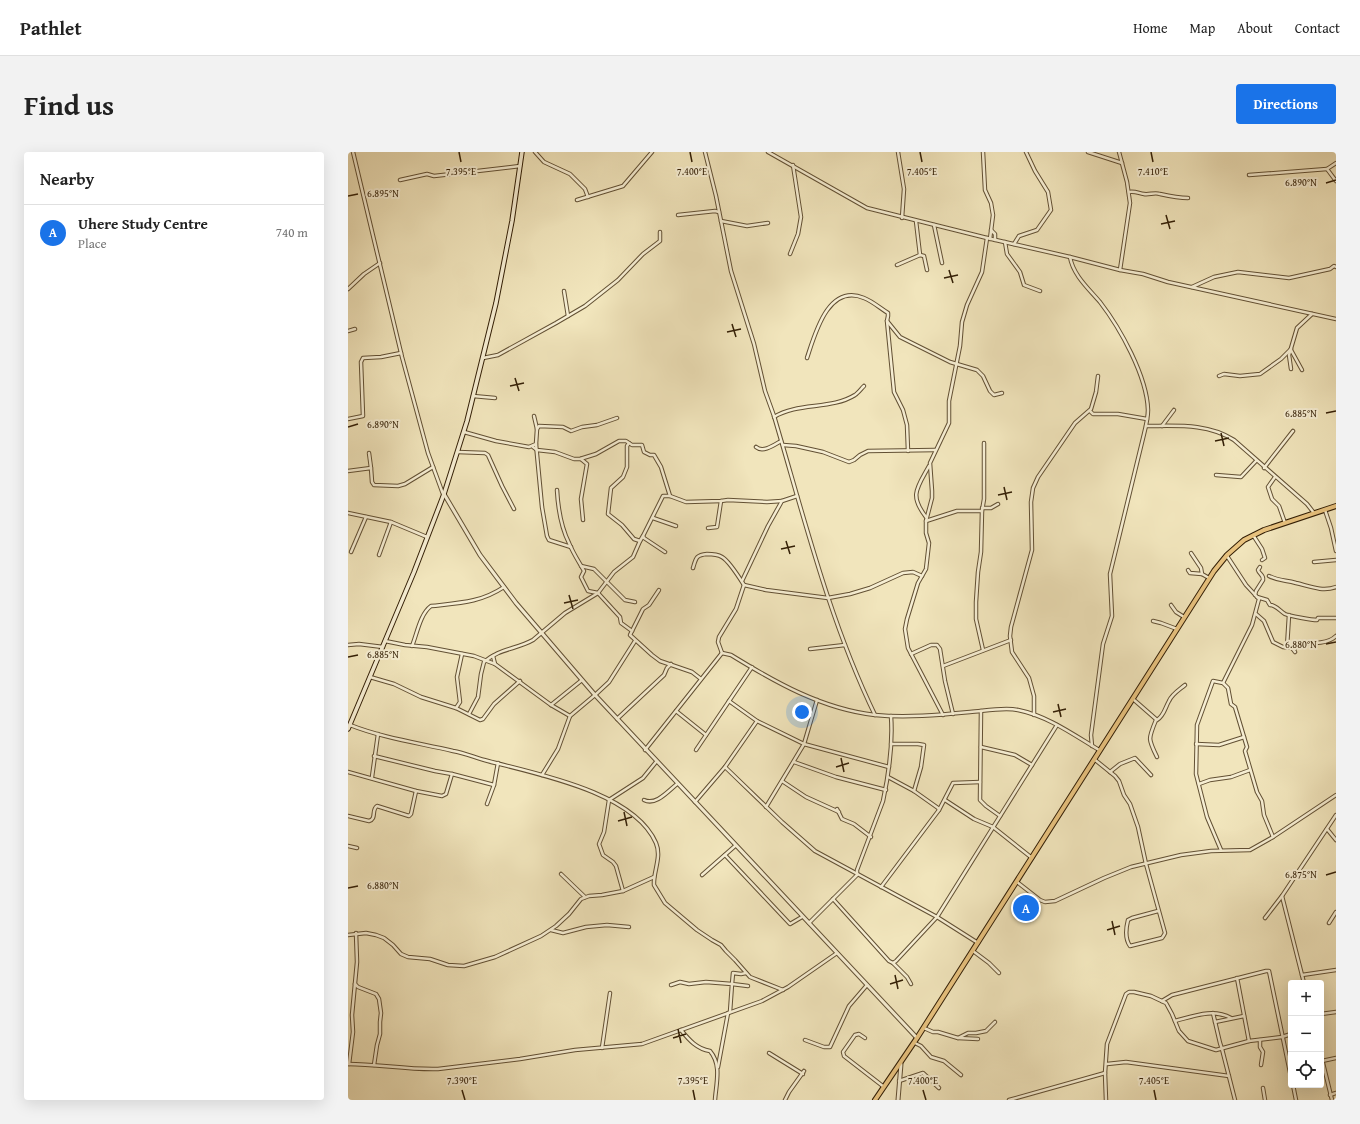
<!DOCTYPE html>
<html lang="en">
<head>
<meta charset="utf-8">
<style>
  body { margin:0; font-family:"Gentium Book Plus",serif; background:#f2f2f2; color:#222 }
  .controls { position:absolute; right:12px; bottom:12px; display:grid; overflow:hidden; border-radius:4px; box-shadow:0 4px 16px #0002 }
  .controls button { width:36px; height:36px; display:grid; place-items:center; padding:0; border:0; border-bottom:1px solid #e0e0e0; background:#fff; color:#222; font:20px sans-serif }
  .you { position:absolute; left:454px; top:560px; width:14px; height:14px; margin:-10px; border:3px solid #fff; border-radius:50%; background:#1a73e8; box-shadow:0 0 0 6px #1a73e833 }
  .badge { display:grid; place-items:center; width:26px; height:26px; border-radius:50%; background:#1a73e8; color:#fff; font-size:13px; font-weight:700 }
  .pin { position:absolute; translate:-50% -50%; border:2px solid #fff; box-shadow:0 1px 4px #0006 }
  .list { margin:0; padding:0; list-style:none }
  h2 { display:flex; justify-content:space-between; align-items:center; height:52px; margin:0; padding:0 16px; font-size:17px }
  h2 small { font-size:13px; font-weight:400; color:#767676 }
  .list li { display:grid; grid-template-columns:26px 1fr auto; gap:12px; align-items:center; box-sizing:border-box; height:56px; padding:0 16px; border-top:1px solid #e0e0e0 }
  .list b { display:block; font-size:15px; white-space:nowrap }
  .list p { margin:0; font-size:13px; white-space:nowrap; color:#767676 }
  .list em { font-size:13px; font-style:normal; color:#767676 }
  .icon { flex:none; width:22px; height:22px; fill:none; stroke:currentColor; stroke-width:2; stroke-linecap:round; stroke-linejoin:round }
  .map { position:relative; flex:none; width:988px; height:948px; overflow:hidden; border-radius:4px }
  header { display:flex; align-items:center; gap:24px; box-sizing:border-box; height:56px; padding:0 20px; background:#fff; border-bottom:1px solid #e0e0e0 }
  header strong { font-size:19px }
  nav { display:flex; gap:22px; margin-inline-start:auto; font-size:14px }
  .intro { display:flex; align-items:center; justify-content:space-between; box-sizing:border-box; height:96px; padding:0 24px }
  h1 { margin:0; font-size:28px }
  .button { padding:10px 18px; border-radius:4px; background:#1a73e8; color:#fff; font-size:14px; font-weight:700 }
  main { display:flex; gap:24px; padding:0 24px }
  aside { flex:1; background:#fff; border-radius:4px; box-shadow:0 4px 16px #0002 }
  .map>svg:first-child { display:block }
</style>
</head>
<body>
<header>
<strong>Pathlet</strong>
<nav><a>Home</a><a>Map</a><a>About</a><a>Contact</a></nav>
</header>
<div class="intro"><h1>Find us</h1><a class="button">Directions</a></div>
<main>
<aside>
<h2>Nearby<small></small></h2>
<ul class="list">
<li><span class="badge">A</span><div><b>Uhere Study Centre</b><p>Place</p></div><em>740 m</em></li>
</ul>
</aside>
<div class="map">
<svg width="988" height="948" viewBox="0 0 988 948">
  <rect width="100%" height="100%" fill="#f1e5bc"/>
  <filter id="stains"><feTurbulence type="fractalNoise" baseFrequency=".005" numOctaves="4"/><feColorMatrix values="0 0 0 0 .2 0 0 0 0 .09 0 0 0 0 .02 0 0 0 .5 -.17"/></filter>
  <radialGradient id="worn" r=".72"><stop offset=".6" stop-color="#630" stop-opacity="0"/><stop offset="1" stop-color="#630" stop-opacity=".3"/></radialGradient>
  <g fill="none" stroke-linecap="round" stroke-linejoin="round">
    <g stroke="#625034" stroke-width="4.5">
      <g id="minor">
        <path d="M5,0l49,205 26,96 15,41"/>
        <path d="M187,0l9,10 26,12 15,15 3,8"/>
        <path d="M357,0l11,44 15,75 23,73 11,47 9,25c30,101 55,204 101,299"/>
        <path d="M420,0l99,56 120,30 83,19 50,13 23,4 25,8 168,37"/>
        <path d="M550,0l6,37 -2,29"/>
        <path d="M635,0l2,38 6,13 2,12 -3,24"/>
        <path d="M740,0l34,11"/>
        <path d="M771,0l8,30 3,21 -10,67"/>
        <path d="M988,11l-9,6 9,12"/>
        <path d="M901,23l78,-6"/>
        <path d="M52,28l27,-6 7,2 9,-1 77,-9"/>
        <path d="M781,40c6,-1 9,1 15,2 5,1 11,-2 16,0 9,2 18,4 28,4"/>
        <path d="M229,48l46,-14 29,-34"/>
        <path d="M330,63l37,-4 4,1"/>
        <path d="M373,69l26,5 21,-3"/>
        <path d="M586,73l8,38"/>
        <path d="M643,78l4,4v6"/>
        <path d="M657,90l2,12 13,18 4,13 16,6"/>
        <path d="M666,92l5,-8 18,-6 14,-20 -3,-18 -13,-21 -9,-19"/>
        <path d="M442,102l8,-20 3,-17 -8,-52"/>
        <path d="M572,103l4,1 3,14"/>
        <path d="M722,105c3,18 19,32 30,45 20,26 47,74 48,108 0,7 -2,16 -4,24l-34,140 2,42 -9,28 -12,91 1,11"/>
        <path d="M549,113l23,-10 -4,-34"/>
        <path d="M844,135l22,-10 24,-5 51,6 41,-9 4,-3 2,1"/>
        <path d="M0,137l16,-15 16,-11"/>
        <path d="M216,139l4,25"/>
        <path d="M539,169l13,16 50,25 27,8 6,6 7,15 4,4 8,-2"/>
        <path d="M0,179l7,-2"/>
        <path d="M943,198l11,20"/>
        <path d="M135,206l15,-3 58,-32 29,-17 33,-26 25,-26 17,-13v-9"/>
        <path d="M459,206c8,-24 21,-75 57,-60 8,3 16,10 24,15v3l-1,5 7,71 9,18 4,15 1,26"/>
        <path d="M943,217l-2,-14 8,-27 15,-14"/>
        <path d="M871,224l5,-2 16,2 20,-2 21,-15 10,-10"/>
        <path d="M125,244l22,2"/>
        <path d="M742,259l3,3h25l29,5"/>
        <path d="M186,264l3,13"/>
        <path d="M426,265c24,-15 57,-7 81,-22 3,-2 6,-6 9,-9"/>
        <path d="M0,267l15,-3 -2,-54 2,-4 18,-1 20,-4"/>
        <path d="M798,274c31,0 61,-3 88,14l73,64 7,9"/>
        <path d="M814,274l12,-16"/>
        <path d="M116,280l32,9 33,6 7,-3 1,-15 2,-3 24,1 8,4 11,-4 15,-2 20,-7"/>
        <path d="M281,291l-2,3v21l-4,10 -12,11 -3,26 14,11 12,14 6,2"/>
        <path d="M188,292l6,63 5,29 2,4 22,7"/>
        <path d="M435,293l13,1 27,6 26,10 5,-2 6,-5 8,-4 67,-1"/>
        <path d="M185,295l4,3 18,2 19,7h6l16,-5 23,-13h7l6,4h10l2,7 6,3h4l7,12 9,29"/>
        <path d="M408,295c7,6 18,-2 25,-6"/>
        <path d="M110,300l27,1 3,2 14,31 12,23"/>
        <path d="M21,301l2,15"/>
        <path d="M233,307l6,5 -6,35 2,21"/>
        <path d="M916,316l29,-37"/>
        <path d="M0,319l23,-3 1,14 2,3 24,1 7,-2 28,-17"/>
        <path d="M868,323l25,2 15,-16"/>
        <path d="M927,325l-7,10 4,12 7,7 6,17"/>
        <path d="M209,338c1,18 4,37 12,53 4,10 10,19 15,28l-3,6 7,14 10,2 22,24 1,6 11,8"/>
        <path d="M634,356h9l7,-4"/>
        <path d="M977,358l6,18 5,23"/>
        <path d="M634,359l2,-12v-56"/>
        <path d="M0,361l43,9 36,15"/>
        <path d="M578,365c-17,-22 -9,-29 3,-51"/>
        <path d="M305,366l23,8"/>
        <path d="M578,369l31,-10h25l-1,41 -3,20 -2,30v17l7,31"/>
        <path d="M360,376l9,-1 4,-26"/>
        <path d="M905,383l9,14 3,9 -3,2"/>
        <path d="M3,400l15,-35"/>
        <path d="M317,400l-21,-14 -1,-2 20,-40h7l16,6 35,-1 7,-1 39,2 15,-1"/>
        <path d="M843,401l10,15 1,6 7,4"/>
        <path d="M31,403l12,-33"/>
        <path d="M966,410l22,-2"/>
        <path d="M233,414l13,3 31,31 10,2"/>
        <path d="M345,416c3,-10 3,-13 14,-14 5,0 10,0 15,3 7,4 17,20 22,28l22,5 62,8 22,-4 20,-6 33,-15 10,-1 9,4"/>
        <path d="M840,418l2,3 12,1"/>
        <path d="M921,424c10,5 16,4 27,7 13,3 26,9 40,4"/>
        <path d="M394,429l26,-55 14,-25 15,-5"/>
        <path d="M311,438l-10,15 -6,4 -13,26 22,20 8,6 32,11 9,7"/>
        <path d="M907,443l1,-4 7,-11c1,-5 -4,-6 -5,-10l2,-3"/>
        <path d="M909,445l10,3 3,5c6,0 10,6 15,9 4,2 27,6 32,6l1,-2h18"/>
        <path d="M823,453l5,7 8,5"/>
        <path d="M908,462l8,7 9,21 10,5 9,1 3,4"/>
        <path d="M805,469l8,2 16,6"/>
        <path d="M37,489l20,4 22,2 47,9 21,8 56,41 19,11"/>
        <path d="M0,493l11,-1 24,3"/>
        <path d="M64,494c5,-12 8,-32 19,-40 27,-3 49,-3 73,-19"/>
        <path d="M939,495l2,-32"/>
        <path d="M462,497l35,-4"/>
        <path d="M946,498l3,-7c12,0 30,2 39,-7"/>
        <path d="M374,501l9,2c44,27 91,54 144,60 31,3 64,0 95,-3 14,-1 34,-5 48,-2 30,6 56,25 81,40"/>
        <path d="M374,501l-4,-11 1,-5 17,-28 8,-24"/>
        <path d="M563,502l20,-9h6l3,4 5,32 8,33"/>
        <path d="M145,504l2,8"/>
        <path d="M595,514l68,-26"/>
        <path d="M22,525l24,7 27,13 35,11 24,12 3,-1 11,-15 26,-23"/>
        <path d="M875,531l29,-58 7,-26 -13,-14 -19,-29"/>
        <path d="M785,547l24,21c7,-4 8,-12 12,-19 3,-7 10,-11 16,-16"/>
        <path d="M381,549l28,20 47,23 85,23"/>
        <path d="M203,553l31,-25"/>
        <path d="M108,556l4,-6 -3,-25 5,-23"/>
        <path d="M328,559l30,24"/>
        <path d="M633,559l-1,89 6,6 14,10"/>
        <path d="M121,562l9,-17 3,-23 3,-12c14,-13 33,-13 49,-22l32,-27 33,-20 16,-21 19,-15 7,-16 3,-5"/>
        <path d="M595,563l-35,-67 -3,-19 2,-10 11,-36 8,-14 3,-26 -3,-10v-12l6,-23v-7l-2,-28 19,-40v-22l11,-55 2,-24 5,-17 15,-33 5,-34"/>
        <path d="M686,563v-19l-5,-18 -17,-26 -2,-16 1,-9 21,-77 -1,-48 2,-14 5,-11 37,-54 16,-14 5,-17 2,-16"/>
        <path d="M269,567l47,-44 3,-7 4,-4"/>
        <path d="M808,568c-8,19 -8,19 1,37"/>
        <path d="M2,573c33,13 69,18 103,26 12,2 23,7 35,10 49,13 146,31 168,82 6,14 -3,29 -2,42l11,18 32,27 15,10 9,5 5,6 9,9 15,17 33,13"/>
        <path d="M543,592h27l6,1 -3,22 -7,24"/>
        <path d="M848,592l23,1 25,-8"/>
        <path d="M633,595l34,8 17,10"/>
        <path d="M297,598l77,-97"/>
        <path d="M348,598l56,-83"/>
        <path d="M26,604l61,15 17,3 42,11"/>
        <path d="M746,607l21,17 4,5 5,14 6,9 8,23 8,37 19,69 -1,2 -2,3 -32,8c-5,-7 -4,-18 -2,-26l4,-2 26,-7"/>
        <path d="M446,610l42,15 50,13"/>
        <path d="M377,615l57,55 33,29 122,66 41,26"/>
        <path d="M0,620l68,19 26,5 4,-2 6,-20"/>
        <path d="M762,620l10,-8 15,-6 16,17"/>
        <path d="M194,623l16,-26 12,-33 25,-21 14,-13 26,-41"/>
        <path d="M24,625l6,-43"/>
        <path d="M434,629l24,16 33,15"/>
        <path d="M851,632l11,-4 21,-3 19,-7"/>
        <path d="M296,648c12,6 24,-9 33,-16"/>
        <path d="M597,648l29,19 19,8 39,31"/>
        <path d="M347,650l30,-35 32,-46"/>
        <path d="M139,652l7,-19 4,-22"/>
        <path d="M418,655l38,-63 13,-44"/>
        <path d="M489,657l5,10 12,5 17,13"/>
        <path d="M591,658l14,-27 27,-1"/>
        <path d="M0,664l21,5c8,-2 2,-11 8,-15l32,10 2,-2 5,-23"/>
        <path d="M979,677l9,11"/>
        <path d="M0,694l9,2"/>
        <path d="M873,698l-14,-33 -11,-43 1,-49 16,-44 10,2 5,5 3,16 4,3 12,40 -2,4 12,41 5,9 2,14 9,22"/>
        <path d="M377,703l65,69 12,-7"/>
        <path d="M213,722l24,23"/>
        <path d="M354,723l33,-29"/>
        <path d="M669,730l23,18 5,2 10,-1 49,-23 27,-11 50,-12 30,-4 39,-1 23,-13 63,-42"/>
        <path d="M533,735l58,-77 -1,-2 -24,-17 -26,-14"/>
        <path d="M275,739l-7,-25 -3,-4 -10,-7 -4,-11 5,-12 5,-32 34,-22 13,-16"/>
        <path d="M485,747l56,62 4,2 3,-2 41,-44 120,-192"/>
        <path d="M917,766l17,-22"/>
        <path d="M461,771l48,-48v-5l26,-69c6,-28 10,-57 8,-85"/>
        <path d="M981,771l7,-11"/>
        <path d="M203,778l12,3 23,-6 21,-2 22,2"/>
        <path d="M0,783l18,-2 10,2 8,3 9,7 8,9 7,3 22,2 18,6 16,1 31,-9 46,-21 15,-10 13,-12 12,-15 8,-3 13,-1 21,-4 31,-14"/>
        <path d="M625,799l16,12 10,10"/>
        <path d="M545,811l14,14 4,7"/>
        <path d="M398,821l-5,1 -8,-1 -1,11 16,2"/>
        <path d="M954,823l34,-5"/>
        <path d="M889,826l12,63"/>
        <path d="M956,831l-22,-87 54,-81"/>
        <path d="M7,832l3,3 18,7 3,5 2,14 -1,9v12l-3,11 -3,20"/>
        <path d="M323,833l9,-3 9,2 17,-2 26,2 -2,28"/>
        <path d="M814,849l10,-6 94,-24h3l22,106"/>
        <path d="M865,861l7,30 2,6 13,51"/>
        <path d="M973,862l15,-2"/>
        <path d="M827,869c19,-5 38,-13 56,-3"/>
        <path d="M867,870l29,-6"/>
        <path d="M576,876l9,4h5l20,6 20,1"/>
        <path d="M333,878c8,10 16,19 29,21 12,14 6,33 5,49"/>
        <path d="M517,886l-6,-4 -4,1 -12,17 1,4 40,31"/>
        <path d="M610,886l10,-5h8l10,-2 9,-9"/>
        <path d="M457,888l19,7h6l19,-41 18,-21"/>
        <path d="M912,888v7l3,5 -2,13"/>
        <path d="M567,891l6,3 10,11 13,4 17,14"/>
        <path d="M254,896l8,-55"/>
        <path d="M421,901l34,21"/>
        <path d="M973,903l11,45"/>
        <path d="M974,909l14,-3"/>
        <path d="M0,912c30,0 60,6 90,5l82,-10 55,-9 67,-6 120,-43 26,-14 49,-34"/>
        <path d="M1,912l4,-32 -1,-17 5,-53 -1,-29"/>
        <path d="M759,912l19,-2 103,14"/>
        <path d="M370,915l10,-54"/>
        <path d="M551,929l24,-8 16,15"/>
        <path d="M945,933l3,15"/>
        <path d="M915,936l2,12"/>
        <path d="M982,943l6,-2"/>
        <path d="M437,948l4,-8 15,-21"/>
        <path d="M661,948l96,-27"/>
        <path d="M758,948l-1,-27 2,-29 19,-50 3,-2h5l17,4 15,7 6,11 7,17 9,10 28,9 33,-9 33,-4 9,-3"/>
      </g>
    </g>
    <g stroke="#625034" stroke-width="5">
      <g id="tertiary">
        <path d="M96,342l36,61 36,48 79,92 322,343"/>
        <path d="M550,948l3,-36"/>
      </g>
    </g>
    <g stroke="#331f06" stroke-width="5.5">
      <path id="secondary" d="M0,577l66,-157 30,-78 23,-73 29,-118 16,-82 10,-69"/>
    </g>
    <g stroke="#331f06" stroke-width="6">
      <path id="primary" d="M527,948l42,-62 297,-467 13,-16 17,-15 20,-10 72,-24"/>
    </g>
    <use href="#minor" stroke="#f6eed3" stroke-width="2.5"/>
    <use href="#tertiary" stroke="#f6eed3" stroke-width="3"/>
    <use href="#secondary" stroke="#f6eed3" stroke-width="3.5"/>
    <use href="#primary" stroke="#e8c27e" stroke-width="4"/>
  </g>
  <path fill="none" stroke="#331f06" stroke-width="1.5" d="M111,0l2,10M342,0l2,10M572,0l2,10M803,0l2,10M978,31l10,-3M0,44l10,-2M818,63l4,14M813,72l14,-3M601,118l4,13M596,126l14,-3M384,172l4,13M379,180l14,-3M167,226l4,13M162,234l14,-3M978,261l10,-2M0,275l10,-3M873,281l3,13M867,289l14,-3M656,335l3,13M650,343l14,-3M438,389l4,13M433,397l14,-3M221,443l4,14M216,451l14,-3M978,492l10,-2M0,505l10,-2M710,552l3,13M705,560l13,-3M493,606l3,14M488,615l13,-4M276,660l3,14M270,669l14,-4M978,723l10,-3M0,736l10,-2M764,769l3,14M759,778l13,-4M547,823l3,14M542,832l13,-4M330,877l3,14M325,886l13,-4M114,938l3,10M345,938l2,10M575,938l3,10M806,938l2,10"/>
  <g font-size="10" text-anchor="middle" fill="#331f06" stroke="#f6eed3" stroke-width="4" stroke-linejoin="round" paint-order="stroke">
    <text x="574" y="23">7.405°E</text>
    <text x="113" y="23">7.395°E</text>
    <text x="344" y="23">7.400°E</text>
    <text x="805" y="23">7.410°E</text>
    <text x="953" y="34">6.890°N</text>
    <text x="35" y="45">6.895°N</text>
    <text x="953" y="265">6.885°N</text>
    <text x="35" y="276">6.890°N</text>
    <text x="953" y="496">6.880°N</text>
    <text x="35" y="506">6.885°N</text>
    <text x="953" y="726">6.875°N</text>
    <text x="35" y="737">6.880°N</text>
    <text x="114" y="932">7.390°E</text>
    <text x="345" y="932">7.395°E</text>
    <text x="575" y="932">7.400°E</text>
    <text x="806" y="932">7.405°E</text>
  </g>
  <rect width="100%" height="100%" filter="url(#stains)"/>
  <rect width="100%" height="100%" fill="url(#worn)"/>
</svg>
<div class="controls">
<button>+</button>
<button>−</button>
<button><svg class="icon" aria-label="locate" viewBox="0 0 24 24"><circle cx="12" cy="12" r="6"/><path d="M12 2v4M12 18v4M2 12h4M18 12h4"/></svg></button>
</div>
<div class="you"></div>
<div class="pin badge" style="left:678px;top:756px">A</div>
</div>
</main>
</body>
</html>
